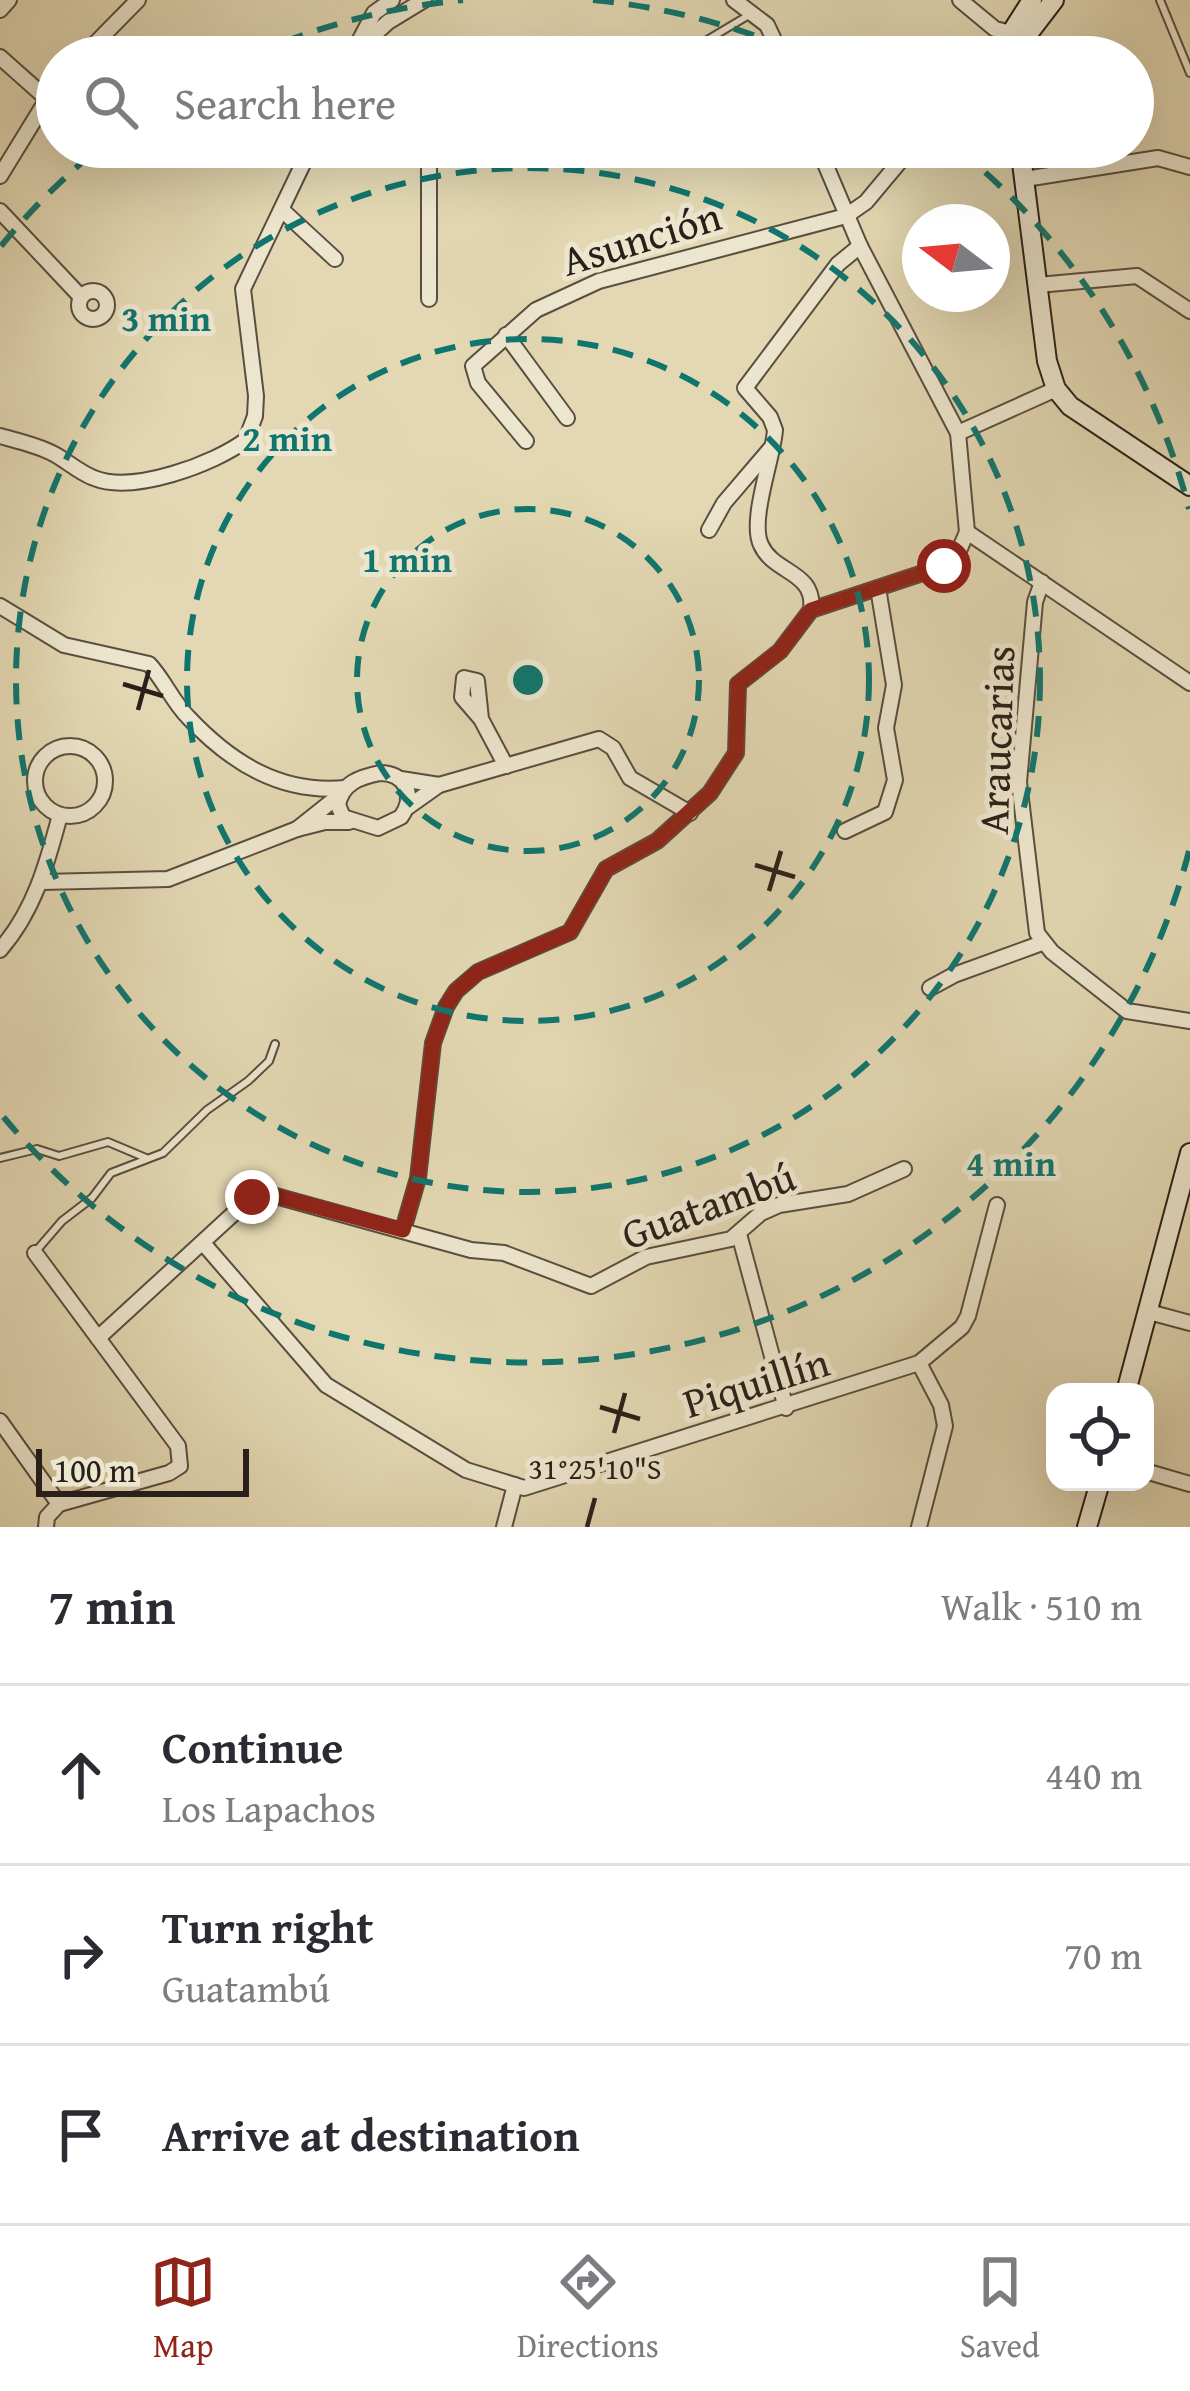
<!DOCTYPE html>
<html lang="en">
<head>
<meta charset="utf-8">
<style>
  body { margin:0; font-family:"Gentium Book Plus",serif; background:#f7f7f7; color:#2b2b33 }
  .controls { position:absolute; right:36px; bottom:36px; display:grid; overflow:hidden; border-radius:24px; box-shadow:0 12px 48px #0002 }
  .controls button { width:108px; height:108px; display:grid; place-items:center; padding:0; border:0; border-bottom:3px solid #e1e1e2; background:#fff; color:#2b2b33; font:60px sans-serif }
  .compass { position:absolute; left:902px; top:204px; width:108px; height:108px; border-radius:50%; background:#fff; box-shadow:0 12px 48px #0002; rotate:286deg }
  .scale { position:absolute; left:36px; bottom:30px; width:213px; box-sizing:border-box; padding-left:12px; border:6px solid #2b2019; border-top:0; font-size:33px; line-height:42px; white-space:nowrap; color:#2b2019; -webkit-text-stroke:9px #ede6ce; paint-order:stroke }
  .stop { position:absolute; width:36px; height:36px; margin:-27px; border:9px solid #8f2418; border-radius:50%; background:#fff }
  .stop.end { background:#8f2418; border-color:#fff; box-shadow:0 3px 12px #0008 }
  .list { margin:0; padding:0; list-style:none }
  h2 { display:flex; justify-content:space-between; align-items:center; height:156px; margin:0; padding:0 48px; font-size:51px }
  h2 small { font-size:39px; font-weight:400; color:#7c7c81 }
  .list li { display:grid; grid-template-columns:78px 1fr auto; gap:36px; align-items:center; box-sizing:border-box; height:180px; padding:0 48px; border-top:3px solid #e1e1e2 }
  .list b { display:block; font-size:45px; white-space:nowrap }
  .list p { margin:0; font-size:39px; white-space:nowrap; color:#7c7c81 }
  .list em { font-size:39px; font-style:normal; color:#7c7c81 }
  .icon { flex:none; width:66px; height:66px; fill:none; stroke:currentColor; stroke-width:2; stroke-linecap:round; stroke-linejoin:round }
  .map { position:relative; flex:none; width:1190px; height:1527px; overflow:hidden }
  .search { position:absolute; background:#fff; box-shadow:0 12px 48px #0002; left:36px; right:36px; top:36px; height:132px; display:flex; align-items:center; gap:30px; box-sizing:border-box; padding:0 42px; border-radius:66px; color:#7c7c81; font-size:45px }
  .sheet { height:696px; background:#fff }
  nav { display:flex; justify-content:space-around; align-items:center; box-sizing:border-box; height:168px; border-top:3px solid #e1e1e2; background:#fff; font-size:33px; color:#7c7c81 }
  nav a { display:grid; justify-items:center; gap:6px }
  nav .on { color:#8f2418 }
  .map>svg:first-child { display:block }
</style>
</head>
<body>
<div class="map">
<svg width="1190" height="1527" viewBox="0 0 1190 1527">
  <rect width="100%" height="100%" fill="#e3d8b3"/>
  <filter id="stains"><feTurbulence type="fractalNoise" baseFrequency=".00167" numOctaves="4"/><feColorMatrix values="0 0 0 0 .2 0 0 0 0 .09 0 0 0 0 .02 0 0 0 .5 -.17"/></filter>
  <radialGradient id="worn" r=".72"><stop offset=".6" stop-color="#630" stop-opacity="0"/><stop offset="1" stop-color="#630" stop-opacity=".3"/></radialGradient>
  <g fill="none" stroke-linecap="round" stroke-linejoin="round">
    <g stroke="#594e40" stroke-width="10">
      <g id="service">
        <path d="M1160,0l30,73"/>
        <path d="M682,55l67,-40"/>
        <path d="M0,1158l37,-9 22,7 49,-14 38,16"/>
        <path d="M37,1250l25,-29 30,-23 19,-25 52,-20 44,-43 41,-29 21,-20 6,-17"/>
      </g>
    </g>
    <g stroke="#594e40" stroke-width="18">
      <g id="minor">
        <path d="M734,0l33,25 15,32"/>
        <path d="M960,0l35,29 16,4"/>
        <path d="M0,10l9,-10"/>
        <path d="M356,47l18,-34 18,-13"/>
        <path d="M354,53l34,-31 36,-22"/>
        <path d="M0,57l46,41"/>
        <path d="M82,57l56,-57"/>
        <path d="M991,57l17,-12"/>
        <path d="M818,147l42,99 98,187 9,99"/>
        <path d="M0,176l57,-93"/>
        <path d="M1025,179l133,-21 32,9"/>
        <path d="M282,210l53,49"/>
        <path d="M0,211l81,86"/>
        <path d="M1038,285l99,-9 53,35"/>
        <circle cx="93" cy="305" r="14"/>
        <path d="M429,299v-152"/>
        <path d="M506,335l61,83"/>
        <path d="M958,433l98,-44"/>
        <path d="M0,436c18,5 37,9 54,18 13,7 26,19 40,24 39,16 120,-14 152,-38l9,-24 1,-20 -13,-107 68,-142"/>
        <path d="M526,441l-48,-58 -5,-17 63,-56 63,-29 247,-65 20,-14 46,-55"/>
        <path d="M709,530l15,-27 47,-55"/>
        <path d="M967,532l223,151"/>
        <path d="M1042,582l-7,20 -16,180 18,151 15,19 75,59 63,10"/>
        <path d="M0,606l64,39 85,19c15,16 24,38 39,53 43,46 93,77 157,71"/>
        <path d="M811,610c5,-39 -37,-36 -50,-65 -12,-25 12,-86 14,-115l-5,-13 -25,-29 93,-124 22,-18"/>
        <path d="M481,719l-19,-22 2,-19 13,3 4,38 25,47"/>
        <circle cx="70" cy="781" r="35"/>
        <path d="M380,773c26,0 36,23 21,44l-23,11 -35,-11 -5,-12c4,-22 22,-28 42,-32z"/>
        <path d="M401,779l38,6 -31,22"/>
        <path d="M439,785l160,-46 14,9 17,30 60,35"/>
        <path d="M341,794l-44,35 28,-7h24"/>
        <path d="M845,831l40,-19 10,-32 -9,-52 8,-43 -16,-97"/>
        <path d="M42,882l126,-3 129,-50"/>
        <path d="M0,950c34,-39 47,-86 60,-135"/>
        <path d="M930,988l24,-13 88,-32"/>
        <path d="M403,1230l15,-52 15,-135 13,-36 10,-16 22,-19 92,-40 36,-63 51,-28 53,-48 26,-40 2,-69 42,-33 31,-41 133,-44 14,-13 9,-21"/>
        <path d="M739,1234l47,174"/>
        <path d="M203,1243l123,142 140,85 58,18 395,-125"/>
        <path d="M35,1253l143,193 2,20 -11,7 -110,31 -12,13 -1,10"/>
        <path d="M1149,1312l41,11"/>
        <path d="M98,1338l146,-134 8,-7 20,-2 199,55 33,3 87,33 55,-29 85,-18 30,-26 18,-8 69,-11 56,-25"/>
        <path d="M0,1421l59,83"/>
        <path d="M1145,1471l45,13"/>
        <path d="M504,1527l11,-42"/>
        <path d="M919,1527l26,-101 -4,-21 -22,-42 43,-36 6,-11 29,-111"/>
      </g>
    </g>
    <g stroke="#2b2019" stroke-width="22">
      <g id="secondary">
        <path d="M1007,57l4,-24 21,-33"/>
        <path d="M1017,57l11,-23 26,-34"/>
        <path d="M1020,147l27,214 9,28 14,17 120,80"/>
        <path d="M1126,1392l64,-239"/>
        <path d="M1087,1527l13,-45"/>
      </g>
    </g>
    <use href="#service" stroke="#ede6ce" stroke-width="6"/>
    <use href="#minor" stroke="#ede6ce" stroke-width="14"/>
    <use href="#secondary" stroke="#ede6ce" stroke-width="18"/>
  </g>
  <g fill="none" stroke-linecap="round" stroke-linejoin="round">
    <path stroke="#8f2418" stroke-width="15" d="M252,1197l20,-2 131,35 15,-52 15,-135 13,-36 10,-16 22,-19 92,-40 36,-63 51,-28 53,-48 26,-40 2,-69 42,-33 31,-41 133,-44"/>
  </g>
  <path fill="none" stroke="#2b2019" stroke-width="4.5" d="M123,684l40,12M138,710l11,-40M755,865l40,12M769,891l12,-40M600,1407l40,12M614,1433l11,-40M587,1527l8,-29"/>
  <g fill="none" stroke="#0f766e" stroke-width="6" stroke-dasharray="21 15">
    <circle cx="528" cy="680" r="171"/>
    <circle cx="528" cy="680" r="341"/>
    <circle cx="528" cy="680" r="512"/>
    <path d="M1189 851A683 683 0 0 1 1 1114M1 246A683 683 0 0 1 98 149M250 56A683 683 0 0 1 463 0M593 0A683 683 0 0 1 806 56M958 149A683 683 0 0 1 1189 509"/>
  </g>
  <g text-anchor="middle" stroke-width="10" stroke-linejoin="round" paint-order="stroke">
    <g font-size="42" fill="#2b2019" stroke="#ede6ce">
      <text transform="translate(641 238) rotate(-17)" y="15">Asunción</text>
      <text transform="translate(996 740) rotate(-88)" y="15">Araucarias</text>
      <text transform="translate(708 1205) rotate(-20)" y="15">Guatambú</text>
      <text transform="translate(756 1382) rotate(-17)" y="15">Piquillín</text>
    </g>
  </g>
  <g font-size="30" text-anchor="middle" fill="#2b2019" stroke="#ede6ce" stroke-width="10" stroke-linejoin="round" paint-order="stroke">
    <text x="595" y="1479">31°25'10"S</text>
  </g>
  <circle cx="528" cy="680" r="18" fill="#0f766e" stroke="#ede6ce" stroke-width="6"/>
  <g font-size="36" text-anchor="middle" font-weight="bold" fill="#0f766e" stroke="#ede6ce" stroke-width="10" stroke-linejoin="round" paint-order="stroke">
    <text x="166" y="331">3 min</text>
    <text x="287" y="451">2 min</text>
    <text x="407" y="572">1 min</text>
    <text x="1011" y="1176">4 min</text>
  </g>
  <rect width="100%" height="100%" filter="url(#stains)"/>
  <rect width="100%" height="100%" fill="url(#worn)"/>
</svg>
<div class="controls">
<button><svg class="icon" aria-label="locate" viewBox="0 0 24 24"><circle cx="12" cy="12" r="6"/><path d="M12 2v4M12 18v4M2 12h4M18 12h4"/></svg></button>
</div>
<svg class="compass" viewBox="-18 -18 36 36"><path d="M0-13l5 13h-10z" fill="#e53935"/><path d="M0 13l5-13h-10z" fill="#7c7c81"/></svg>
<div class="scale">100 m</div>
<div class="stop" style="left:944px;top:566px"></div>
<div class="stop end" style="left:252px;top:1197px"></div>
<div class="search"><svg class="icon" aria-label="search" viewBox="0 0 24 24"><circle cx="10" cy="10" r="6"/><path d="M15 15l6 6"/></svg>Search here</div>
</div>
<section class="sheet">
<h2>7 min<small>Walk · 510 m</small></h2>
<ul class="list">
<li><svg class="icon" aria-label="ahead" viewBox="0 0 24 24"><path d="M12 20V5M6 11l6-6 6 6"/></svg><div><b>Continue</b><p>Los Lapachos</p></div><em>440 m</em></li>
<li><svg class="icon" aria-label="right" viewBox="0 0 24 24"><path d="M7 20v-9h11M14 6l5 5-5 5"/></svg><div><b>Turn right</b><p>Guatambú</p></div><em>70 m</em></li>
<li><svg class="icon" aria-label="arrive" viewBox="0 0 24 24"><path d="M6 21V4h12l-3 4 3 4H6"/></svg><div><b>Arrive at destination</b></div></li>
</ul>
</section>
<nav>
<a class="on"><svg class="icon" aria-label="map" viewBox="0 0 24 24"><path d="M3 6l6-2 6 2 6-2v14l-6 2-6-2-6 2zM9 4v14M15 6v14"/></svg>Map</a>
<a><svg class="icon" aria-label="directions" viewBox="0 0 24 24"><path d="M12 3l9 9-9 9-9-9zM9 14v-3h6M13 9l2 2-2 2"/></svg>Directions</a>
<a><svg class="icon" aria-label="saved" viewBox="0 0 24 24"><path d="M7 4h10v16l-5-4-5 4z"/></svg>Saved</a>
</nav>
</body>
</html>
